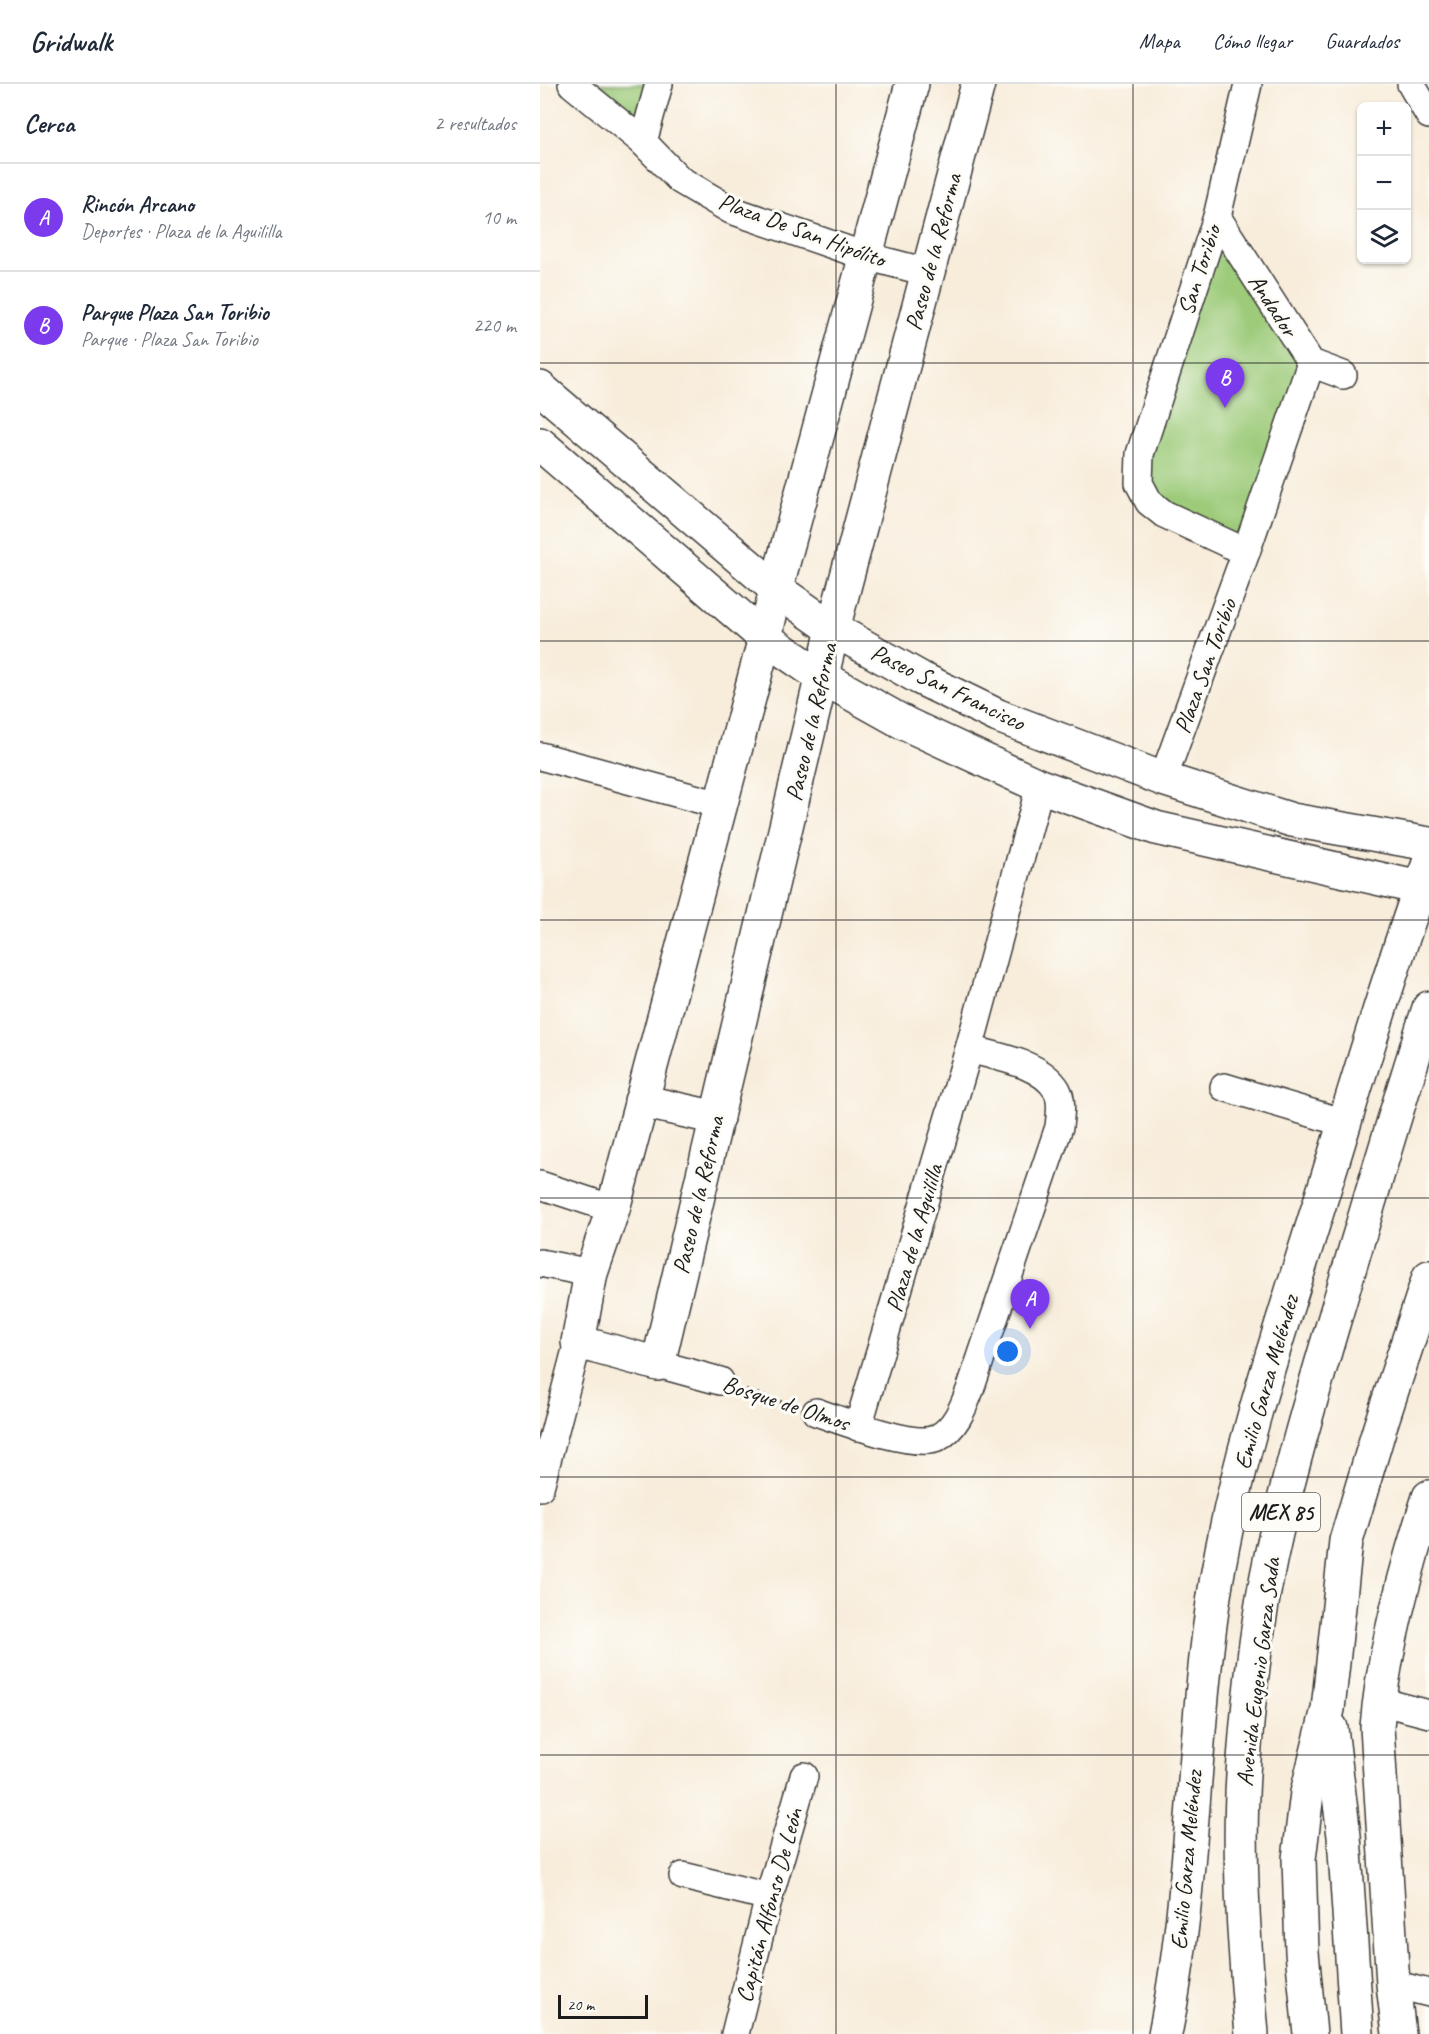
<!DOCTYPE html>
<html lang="es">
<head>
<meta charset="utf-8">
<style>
  body { margin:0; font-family:Caveat,sans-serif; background:#f6f6f7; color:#1f2937 }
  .controls { position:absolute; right:18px; top:18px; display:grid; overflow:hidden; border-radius:9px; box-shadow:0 2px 4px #0004 }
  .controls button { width:54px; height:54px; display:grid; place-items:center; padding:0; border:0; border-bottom:2px solid #e0e1e3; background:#fff; color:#1f2937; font:30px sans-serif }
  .scale { position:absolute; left:18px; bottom:15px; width:90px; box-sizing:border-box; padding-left:6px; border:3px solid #1c1c1c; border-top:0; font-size:16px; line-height:21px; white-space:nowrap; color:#1c1c1c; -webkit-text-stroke:4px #fdfcf7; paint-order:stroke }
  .you { position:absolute; left:468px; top:1268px; width:21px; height:21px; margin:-15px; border:4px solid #fff; border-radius:50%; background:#1a73e8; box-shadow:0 0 0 9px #1a73e833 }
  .badge { display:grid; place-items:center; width:39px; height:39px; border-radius:50%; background:#7c3aed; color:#fff; font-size:20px; font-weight:700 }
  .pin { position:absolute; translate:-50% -50px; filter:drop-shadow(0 2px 3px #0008) }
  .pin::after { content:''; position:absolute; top:32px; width:21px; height:18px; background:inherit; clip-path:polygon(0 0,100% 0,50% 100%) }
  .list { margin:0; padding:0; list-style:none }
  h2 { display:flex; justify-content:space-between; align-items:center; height:78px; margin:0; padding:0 24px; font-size:26px }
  h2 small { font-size:20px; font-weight:400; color:#747a83 }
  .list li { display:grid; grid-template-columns:39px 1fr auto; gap:18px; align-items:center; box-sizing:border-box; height:108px; padding:0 24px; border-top:2px solid #e0e1e3 }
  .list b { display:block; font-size:22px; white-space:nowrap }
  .list p { margin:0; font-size:20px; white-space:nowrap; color:#747a83 }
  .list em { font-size:20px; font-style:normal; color:#747a83 }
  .icon { flex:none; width:33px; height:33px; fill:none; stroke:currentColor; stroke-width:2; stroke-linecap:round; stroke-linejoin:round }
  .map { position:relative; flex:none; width:889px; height:1950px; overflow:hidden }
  header { display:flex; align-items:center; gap:36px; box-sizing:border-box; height:84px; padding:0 30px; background:#fff; border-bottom:2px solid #e0e1e3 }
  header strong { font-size:28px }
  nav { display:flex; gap:33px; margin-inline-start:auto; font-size:21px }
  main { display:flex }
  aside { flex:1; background:#fff }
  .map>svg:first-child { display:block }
</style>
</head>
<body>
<header>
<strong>Gridwalk</strong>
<nav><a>Mapa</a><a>Cómo llegar</a><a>Guardados</a></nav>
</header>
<main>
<aside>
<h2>Cerca<small>2 resultados</small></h2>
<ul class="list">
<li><span class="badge">A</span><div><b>Rincón Arcano</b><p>Deportes · Plaza de la Aguililla</p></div><em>10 m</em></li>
<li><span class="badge">B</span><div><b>Parque Plaza San Toribio</b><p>Parque · Plaza San Toribio</p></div><em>220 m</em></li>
</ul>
</aside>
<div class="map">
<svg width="889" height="1950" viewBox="0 0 889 1950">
  <rect width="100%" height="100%" fill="#fdfcf7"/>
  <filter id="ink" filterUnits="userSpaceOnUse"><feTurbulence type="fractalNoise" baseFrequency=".0167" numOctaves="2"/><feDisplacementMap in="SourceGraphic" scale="12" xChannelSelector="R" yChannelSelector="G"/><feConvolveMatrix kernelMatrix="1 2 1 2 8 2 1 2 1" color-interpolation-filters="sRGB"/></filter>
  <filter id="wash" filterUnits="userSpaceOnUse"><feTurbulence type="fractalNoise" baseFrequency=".008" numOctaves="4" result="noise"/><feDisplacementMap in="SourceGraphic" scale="24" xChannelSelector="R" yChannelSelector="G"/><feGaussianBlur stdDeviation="1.35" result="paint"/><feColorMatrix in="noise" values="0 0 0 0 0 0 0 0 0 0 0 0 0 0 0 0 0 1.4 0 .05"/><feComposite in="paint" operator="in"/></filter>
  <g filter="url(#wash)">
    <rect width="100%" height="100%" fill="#f8eddb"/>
    <g fill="#9dcb7a" stroke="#5c744b" stroke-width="1.5">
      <path d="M35,0h84l-16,58z"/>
      <path d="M677,133l94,146 -65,189 -82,-38 -24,-60z"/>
    </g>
  </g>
  <g filter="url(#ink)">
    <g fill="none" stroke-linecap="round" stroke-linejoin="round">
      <g stroke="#3d3b39" stroke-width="30">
        <g id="street">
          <path d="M32,0l71,58 37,38 51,30 134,46 62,16"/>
          <path d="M871,0l18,31"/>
          <path d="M103,58l16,-58"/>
          <path d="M677,133l94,146 32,12"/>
          <path d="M706,468l-82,-38 -15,-12 -10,-19 1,-29 77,-237 31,-133"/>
          <path d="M0,672l180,49"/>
          <path d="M623,695l83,-227 65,-189"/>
          <path d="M684,1003l121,36"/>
          <path d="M0,1101l73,24"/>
          <path d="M0,1179l51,10"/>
          <path d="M118,1280l62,17"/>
          <path d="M276,1328c23,8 101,37 121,26 18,-9 26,-30 33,-48l89,-263c1,-11 4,-26 -2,-37 -16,-27 -60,-33 -88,-41"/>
          <path d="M318,1343l111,-378 71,-263"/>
          <path d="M0,1403l38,-145"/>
          <path d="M839,1617l50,13"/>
          <path d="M143,1792l86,21"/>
          <path d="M853,1900l36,9"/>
          <path d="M195,1950l34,-137 35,-121"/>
        </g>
      </g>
      <g stroke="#3d3b39" stroke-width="36">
        <g id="secondary">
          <path d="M372,0l-136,505 -11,49 -152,571 -22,64 -13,69 80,22 175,-735 145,-545"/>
          <path d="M0,304l236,201 57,40 87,49 78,38 165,63 129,41 137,24"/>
          <path d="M0,360l225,194 57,39 84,47 134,62 116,42 264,60"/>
          <path d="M101,1017l76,17"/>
          <path d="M625,1950c30,-148 27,-302 51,-451 21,-126 62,-247 100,-368 37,-118 71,-236 113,-352"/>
          <path d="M859,1950l-6,-50 -16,-257c6,-74 29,-159 52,-230"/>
        </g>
      </g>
      <g stroke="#3d3b39" stroke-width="36">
        <g id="highway">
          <path d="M791,1644l13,108 13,198"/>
          <path d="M712,1950c-8,-91 -15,-183 -8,-274 5,-68 13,-138 27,-204 20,-93 48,-184 75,-276 27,-91 54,-182 83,-272"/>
          <path d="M770,1950l-8,-82 -3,-93 8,-66 21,-84 18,-168 34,-114 49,-150"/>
        </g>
      </g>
      <path stroke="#3d3b39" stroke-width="4" stroke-dasharray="1.5 4.5" stroke-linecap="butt" d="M206,1306l44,15"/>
      <use href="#street" stroke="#fff" stroke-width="27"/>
      <use href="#secondary" stroke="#fff" stroke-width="33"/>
      <use href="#highway" stroke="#fff" stroke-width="33"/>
    </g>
  </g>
  <path fill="none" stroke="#1c1c1c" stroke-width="1.5" stroke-opacity="0.55" d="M296,0v1950M593,0v1950M0,279h889M0,557h889M0,836h889M0,1114h889M0,1393h889M0,1671h889"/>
  <g text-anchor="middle" stroke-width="6" stroke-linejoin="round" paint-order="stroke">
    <rect fill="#fdfcf7" stroke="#605f5e" stroke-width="1.5" x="702" y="1409" width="78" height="38" rx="4.5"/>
    <g font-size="22" font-weight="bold" fill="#1c1c1c">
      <text x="741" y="1436">MEX 85</text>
    </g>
    <g font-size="24" fill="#1c1c1c" stroke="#fdfcf7">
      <text transform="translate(262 146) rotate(20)" y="8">Plaza De San Hipólito</text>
      <text transform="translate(393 168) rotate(-75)" y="8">Paseo de la Reforma</text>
      <text transform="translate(659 186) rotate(-72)" y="8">San Toribio</text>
      <text transform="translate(733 221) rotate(57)" y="8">Andador</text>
      <text transform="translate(665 582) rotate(-70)" y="8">Plaza San Toribio</text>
      <text transform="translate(408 603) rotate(26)" y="8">Paseo San Francisco</text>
      <text transform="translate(271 638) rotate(-77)" y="8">Paseo de la Reforma</text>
      <text transform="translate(158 1111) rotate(-77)" y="8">Paseo de la Reforma</text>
      <text transform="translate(374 1154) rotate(-74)" y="8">Plaza de la Aguililla</text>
      <text transform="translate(726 1298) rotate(-74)" y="8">Emilio Garza Meléndez</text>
      <text transform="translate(246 1319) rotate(18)" y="8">Bosque de Olmos</text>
      <text transform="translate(718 1588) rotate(-83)" y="8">Avenida Eugenio Garza Sada</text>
      <text transform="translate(646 1776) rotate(-85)" y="8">Emilio Garza Meléndez</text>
      <text transform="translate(229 1821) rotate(-75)" y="8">Capitán Alfonso De León</text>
    </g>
  </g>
</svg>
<div class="controls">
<button>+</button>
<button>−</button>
<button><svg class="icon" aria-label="layers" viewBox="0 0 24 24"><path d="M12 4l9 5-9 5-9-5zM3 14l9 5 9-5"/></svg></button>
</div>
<div class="scale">20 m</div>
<div class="you"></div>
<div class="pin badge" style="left:490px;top:1245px">A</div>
<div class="pin badge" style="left:685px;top:324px">B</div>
</div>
</main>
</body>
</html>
